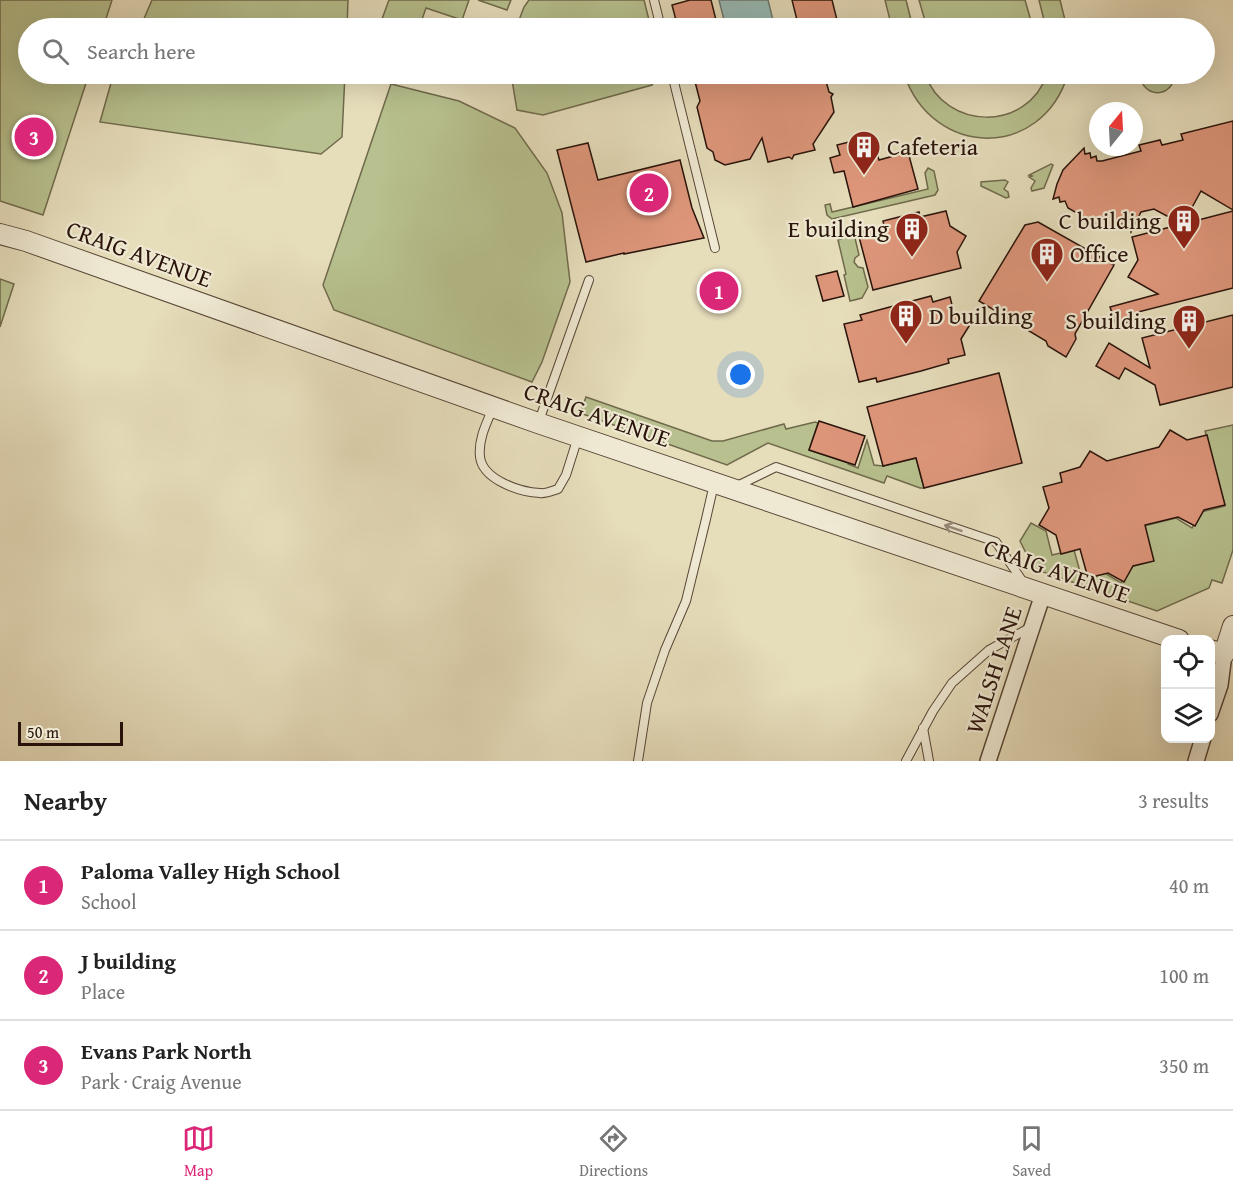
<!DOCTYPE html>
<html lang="en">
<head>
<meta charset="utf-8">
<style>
  body { margin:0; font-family:"Gentium Book Plus",serif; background:#f2f2f2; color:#222 }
  .controls { position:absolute; right:18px; bottom:18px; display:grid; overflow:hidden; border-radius:12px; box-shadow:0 6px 24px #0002 }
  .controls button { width:54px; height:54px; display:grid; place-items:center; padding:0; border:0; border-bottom:2px solid #e0e0e0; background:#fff; color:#222; font:30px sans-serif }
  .compass { position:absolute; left:1089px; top:102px; width:54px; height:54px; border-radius:50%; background:#fff; box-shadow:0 6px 24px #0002; rotate:18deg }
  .scale { position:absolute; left:18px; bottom:15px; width:105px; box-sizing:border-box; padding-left:6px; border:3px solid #29130a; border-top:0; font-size:16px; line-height:21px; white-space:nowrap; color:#29130a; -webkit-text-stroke:4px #efe9d3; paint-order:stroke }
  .you { position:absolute; left:741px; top:375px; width:21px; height:21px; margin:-15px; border:4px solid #fff; border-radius:50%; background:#1a73e8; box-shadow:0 0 0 9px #1a73e833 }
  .badge { display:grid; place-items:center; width:39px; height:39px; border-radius:50%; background:#db2777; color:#fff; font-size:20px; font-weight:700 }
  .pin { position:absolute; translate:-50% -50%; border:3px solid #fff; box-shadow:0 2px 6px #0006 }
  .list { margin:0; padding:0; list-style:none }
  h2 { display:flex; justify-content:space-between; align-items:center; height:78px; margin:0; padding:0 24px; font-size:26px }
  h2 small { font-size:20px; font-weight:400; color:#767676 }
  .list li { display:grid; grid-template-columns:39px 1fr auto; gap:18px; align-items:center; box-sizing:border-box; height:90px; padding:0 24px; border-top:2px solid #e0e0e0 }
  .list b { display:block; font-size:22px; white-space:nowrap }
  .list p { margin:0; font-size:20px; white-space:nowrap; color:#767676 }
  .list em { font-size:20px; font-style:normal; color:#767676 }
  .icon { flex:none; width:33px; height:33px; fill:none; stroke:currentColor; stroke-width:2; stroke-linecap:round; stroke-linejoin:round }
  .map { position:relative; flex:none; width:1233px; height:761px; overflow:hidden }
  .search { position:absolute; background:#fff; box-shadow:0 6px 24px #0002; left:18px; right:18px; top:18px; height:66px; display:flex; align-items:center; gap:15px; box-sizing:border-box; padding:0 21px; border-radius:33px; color:#767676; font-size:22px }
  .sheet { height:348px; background:#fff }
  nav { display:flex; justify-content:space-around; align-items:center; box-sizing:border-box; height:84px; border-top:2px solid #e0e0e0; background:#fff; font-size:16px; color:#767676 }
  nav a { display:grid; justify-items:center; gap:3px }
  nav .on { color:#db2777 }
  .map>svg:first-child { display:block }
</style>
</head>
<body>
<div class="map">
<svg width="1233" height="761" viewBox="0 0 1233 761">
  <rect width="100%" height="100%" fill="#e6ddbb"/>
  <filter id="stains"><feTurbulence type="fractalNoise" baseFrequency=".00333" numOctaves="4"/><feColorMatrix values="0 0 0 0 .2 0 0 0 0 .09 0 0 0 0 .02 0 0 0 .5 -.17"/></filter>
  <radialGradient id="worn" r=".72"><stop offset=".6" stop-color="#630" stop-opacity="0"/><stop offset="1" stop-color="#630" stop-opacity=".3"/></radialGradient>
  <g fill="#b7c08e" stroke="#706a4c" stroke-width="1.5">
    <path d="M0,0h112l-9,28h-75v46h61l-46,141 -43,-14z"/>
    <path d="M152,0h196l-1,28h-207z"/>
    <path d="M389,0h80l-7,20 -36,-12 -7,20h-9l-28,-9z"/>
    <path d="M478,0h33l-4,10z"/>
    <path d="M529,0h115l7,28h-135l8,-21z"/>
    <path d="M885,0h21l7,28h-21z"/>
    <path d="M919,0h106l8,28h-106z"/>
    <path d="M1039,0h21l7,28h-21z"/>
    <path d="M123,74h222l-3,63 -21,17 -221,-32 11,-39 10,-6z"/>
    <path d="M511,74h148l-7,11 -109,30 -26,-5z"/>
    <path d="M904,74h21c20,57 103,58 122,0h21c-26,86 -135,85 -164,0z"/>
    <path d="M1140,74h35c-2,25 -33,25 -35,0z"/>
    <path d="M391,84l68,17 56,27 32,45 15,40 8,69 -28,80 -10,20 -198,-72 -11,-25z"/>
    <path d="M1051,164l2,1 -9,23 -12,3 -1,-3 4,-7 -6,-4 3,-1 -3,-1z"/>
    <path d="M928,168l6,3 4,19 -3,5 -103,24 -5,-4 -2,-10 5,-1 2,8 96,-23 -3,-16z"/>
    <path d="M1005,180l3,2 -4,7 4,3 1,5 -3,1 -25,-12v-4z"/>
    <path d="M851,236l4,2 4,17 -4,3 -1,4 4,5 5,1 5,19 -6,11 -12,3 -6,-26 2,-1 -8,-34z"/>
    <path d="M0,279l14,5 -14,43z"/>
    <path d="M586,397l126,44h11l61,-17 2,5 29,-7 3,1 -9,27 39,13v1l10,4 9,-28 7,25 9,1 33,-8 8,30h-4l-33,-12 -3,7 -116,-40 -41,22 -147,-52z"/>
    <path d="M1233,425v125l-11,33 -10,-3 -3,8 -52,23 -123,-42 -14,-28 11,-18 15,8 6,24 22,-5 8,29 23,-6 16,10 9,-16 23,-6 -9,-35 32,-8 16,10 9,-16 24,-6 -20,-75z"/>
  </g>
  <path fill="#97bbb6" stroke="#6b7871" stroke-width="1.5" d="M719,0h49l7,28h-49z"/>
  <g fill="#de967b" stroke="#29130a" stroke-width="1.5">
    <path d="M690,0h21l7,28h-40l-6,-23z"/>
    <path d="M792,0h40l7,28h-40z"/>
    <path d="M693,74h131l5,18 4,2 -2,3 3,15 -21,32 2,6 -21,5 -2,4 -3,-2 -21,5 -6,-24 -12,21 -25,6 -10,-5 -2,-8 -6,-4 -10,-41 3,-6z"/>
    <path d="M1233,121v89l-32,-19 -18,33 50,-13v77l-95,24 2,7 -24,6 -6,-18 48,-13 -30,-17 10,-17 -6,-23 50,-13 -28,-15 -13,3 -10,20 -3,-10 -23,7 -37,-21 -3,-7 -5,1 -1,-5 -6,2 4,-15 6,-14 21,-22 1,6 5,-1 1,5 5,-2 1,5h5l39,-10 -2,-6 21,-5 2,5 21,-5 -2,-6z"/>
    <path d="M869,137l2,7 4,3 4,13 29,-8 10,37 -65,18 -9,-36 -10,2 -4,-15 10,-3 -3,-10z"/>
    <path d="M588,143l10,37 82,-20 12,48 12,30 -80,16v-1l-38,9 -29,-112z"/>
    <path d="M946,211l4,15 16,10 -9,16 4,16 -88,22 -15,-57 26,-7 -1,-5 36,-9 1,5z"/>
    <path d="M1038,222l76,43 -39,69 1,5 -10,18 -18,-11 -2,-5 -67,-40 46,-76z"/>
    <path d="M837,271l7,25 -21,5 -7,-25z"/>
    <path d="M931,296l2,6 17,-5 4,16 17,10 -10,16 4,16 -17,4 1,4 -28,8 -44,11 -1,-4 -17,4 -15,-58 18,-4 -2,-5z"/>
    <path d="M1233,315v72l-73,18 -5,-20 -30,-17 -6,11 -23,-13 13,-23 41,25 -8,-30z"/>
    <path d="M999,373l23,90 -98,25 -8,-30 -33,8 -16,-59z"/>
    <path d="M819,421l46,15 -10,29 -46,-15z"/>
    <path d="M1170,430l17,10 20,-5 18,70 -21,5 -9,16 -17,-9 -33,8 9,36 -21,5 -9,16 -16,-9 -20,5 -8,-29 -19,5 -5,-19 -17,-10 10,-17 -6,-21 19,-5 -2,-9 20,-6 10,-16 17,10 33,-9 19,-5z"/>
  </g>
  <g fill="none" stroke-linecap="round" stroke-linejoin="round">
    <g stroke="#584636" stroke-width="10">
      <g id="service">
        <path d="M654,0l7,28"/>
        <path d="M672,74l43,174"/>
        <path d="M493,408c-7,16 -15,32 -13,49 3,23 40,35 60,36 5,1 12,-2 18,-4l8,-14 12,-38"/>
        <path d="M539,421l50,-141"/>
        <path d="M737,486l39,-19 220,75 27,40"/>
        <path d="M923,728l6,33"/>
        <path d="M638,761l9,-58 18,-53 21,-49 20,-82 8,-35"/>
        <path d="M906,761l27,-50 19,-28 37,-33 42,-23"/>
      </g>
    </g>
    <g stroke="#584636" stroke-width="18">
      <g id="minor">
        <path d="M1210,714l10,-29 4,-31"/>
        <path d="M988,761l55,-167"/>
        <path d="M1196,761l7,-23"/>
      </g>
    </g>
    <g stroke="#584636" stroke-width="22">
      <g id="tertiary">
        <path d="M0,234l26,7 512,182 641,217"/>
        <path d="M1210,650l14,4 9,-28"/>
      </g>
    </g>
    <use href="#service" stroke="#efe9d3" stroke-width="8"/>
    <use href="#minor" stroke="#efe9d3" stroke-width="15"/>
    <use href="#tertiary" stroke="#efe9d3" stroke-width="20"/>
  </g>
  <defs><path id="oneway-shaft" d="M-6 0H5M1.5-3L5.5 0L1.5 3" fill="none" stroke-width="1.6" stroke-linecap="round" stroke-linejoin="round" transform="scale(1.5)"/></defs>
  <use stroke="#968979" href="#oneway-shaft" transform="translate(953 528) rotate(-161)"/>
  <defs>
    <g id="building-pin" transform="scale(1.725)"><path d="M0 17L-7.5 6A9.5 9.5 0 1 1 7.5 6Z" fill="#8f2418" stroke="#efe9d3"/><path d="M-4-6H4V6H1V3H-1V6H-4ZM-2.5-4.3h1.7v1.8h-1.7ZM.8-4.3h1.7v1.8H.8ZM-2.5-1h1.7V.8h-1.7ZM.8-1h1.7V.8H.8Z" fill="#fff"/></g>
  </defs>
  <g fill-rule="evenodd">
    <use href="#building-pin" x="864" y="147"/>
    <use href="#building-pin" x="1184" y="221"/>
    <use href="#building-pin" x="912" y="229"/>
    <use href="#building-pin" x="1047" y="254"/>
    <use href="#building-pin" x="906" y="316"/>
    <use href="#building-pin" x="1189" y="321"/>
  </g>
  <g text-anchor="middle" stroke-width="4.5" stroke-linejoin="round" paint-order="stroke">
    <g font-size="24" fill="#29130a" stroke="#efe9d3" text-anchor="start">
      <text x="887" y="155">Cafeteria</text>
      <text x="1161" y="229" text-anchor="end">C building</text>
      <text x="889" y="237" text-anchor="end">E building</text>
      <text x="1070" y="262">Office</text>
      <text x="929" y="324">D building</text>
      <text x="1166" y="329" text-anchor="end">S building</text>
    </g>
    <g font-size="24" fill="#29130a" stroke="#efe9d3">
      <text transform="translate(139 254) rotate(20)" y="8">CRAIG AVENUE</text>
      <text transform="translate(597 415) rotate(19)" y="8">CRAIG AVENUE</text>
      <text transform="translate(1057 571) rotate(19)" y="8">CRAIG AVENUE</text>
      <text transform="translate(994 670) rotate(-72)" y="8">WALSH LANE</text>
    </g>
  </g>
  <rect width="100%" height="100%" filter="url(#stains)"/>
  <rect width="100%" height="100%" fill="url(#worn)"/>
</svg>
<div class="controls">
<button><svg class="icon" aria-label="locate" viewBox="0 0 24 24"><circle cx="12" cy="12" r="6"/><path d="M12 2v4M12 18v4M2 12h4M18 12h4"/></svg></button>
<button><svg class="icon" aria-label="layers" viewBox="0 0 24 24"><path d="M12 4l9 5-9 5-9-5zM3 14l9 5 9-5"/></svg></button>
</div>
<svg class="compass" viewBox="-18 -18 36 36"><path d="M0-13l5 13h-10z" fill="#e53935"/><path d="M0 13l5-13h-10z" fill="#767676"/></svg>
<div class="scale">50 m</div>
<div class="you"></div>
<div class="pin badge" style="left:719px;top:291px">1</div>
<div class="pin badge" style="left:649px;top:193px">2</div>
<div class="pin badge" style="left:34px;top:137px">3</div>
<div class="search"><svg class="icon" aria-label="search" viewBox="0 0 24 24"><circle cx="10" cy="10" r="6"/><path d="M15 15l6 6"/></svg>Search here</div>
</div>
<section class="sheet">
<h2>Nearby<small>3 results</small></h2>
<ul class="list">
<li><span class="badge">1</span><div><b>Paloma Valley High School</b><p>School</p></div><em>40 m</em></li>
<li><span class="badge">2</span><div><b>J building</b><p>Place</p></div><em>100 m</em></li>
<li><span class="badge">3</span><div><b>Evans Park North</b><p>Park · Craig Avenue</p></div><em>350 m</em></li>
</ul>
</section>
<nav>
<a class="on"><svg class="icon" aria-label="map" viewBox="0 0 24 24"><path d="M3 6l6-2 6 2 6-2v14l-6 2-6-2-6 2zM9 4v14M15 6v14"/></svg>Map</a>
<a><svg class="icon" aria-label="directions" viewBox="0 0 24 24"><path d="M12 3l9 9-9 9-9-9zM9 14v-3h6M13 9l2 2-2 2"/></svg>Directions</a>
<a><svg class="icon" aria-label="saved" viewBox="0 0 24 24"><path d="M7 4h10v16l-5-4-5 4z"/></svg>Saved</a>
</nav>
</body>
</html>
